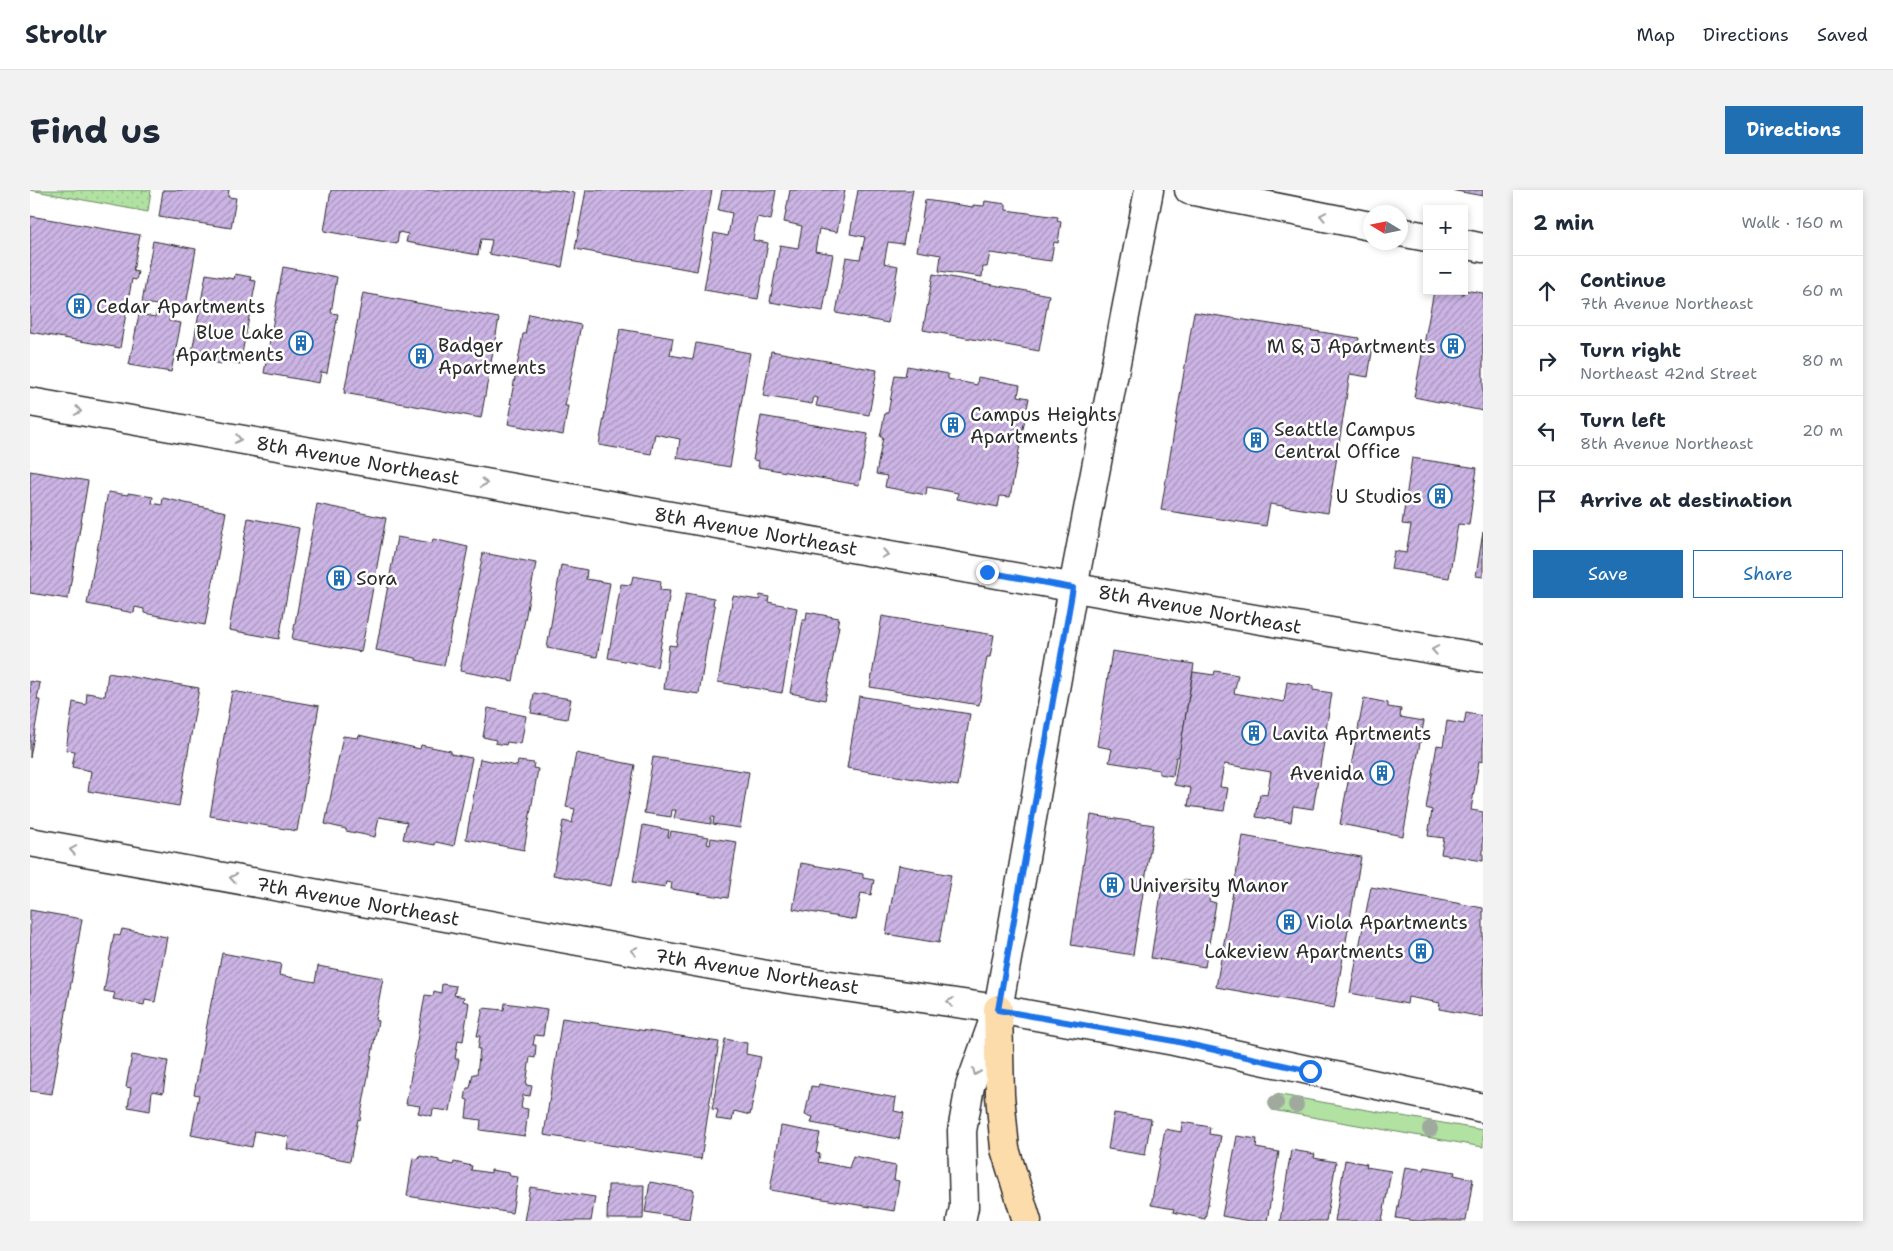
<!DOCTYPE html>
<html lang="en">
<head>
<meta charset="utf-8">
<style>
  body { margin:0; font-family:"Shantell Sans",sans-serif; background:#f2f2f3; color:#1f2937 }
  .controls { position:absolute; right:15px; top:15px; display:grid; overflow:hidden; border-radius:0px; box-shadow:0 2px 8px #0003 }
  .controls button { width:45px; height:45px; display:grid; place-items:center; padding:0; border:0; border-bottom:1px solid #e0e1e3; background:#fff; color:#1f2937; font:25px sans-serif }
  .compass { position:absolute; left:1333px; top:15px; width:45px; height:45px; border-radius:50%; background:#fff; box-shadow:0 2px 8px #0003; rotate:280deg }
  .stop { position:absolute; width:15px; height:15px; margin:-11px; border:4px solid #1a73e8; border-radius:50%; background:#fff }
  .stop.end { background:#1a73e8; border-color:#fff; box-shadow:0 1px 5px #0008 }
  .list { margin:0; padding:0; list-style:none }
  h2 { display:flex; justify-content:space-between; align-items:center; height:65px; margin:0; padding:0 20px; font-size:21px }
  h2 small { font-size:16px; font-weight:400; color:#747a83 }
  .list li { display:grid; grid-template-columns:32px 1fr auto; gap:15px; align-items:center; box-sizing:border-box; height:70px; padding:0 20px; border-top:1px solid #e0e1e3 }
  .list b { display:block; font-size:19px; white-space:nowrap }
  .list p { margin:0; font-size:16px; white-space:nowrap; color:#747a83 }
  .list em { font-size:16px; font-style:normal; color:#747a83 }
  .actions { display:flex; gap:10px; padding:15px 20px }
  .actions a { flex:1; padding:11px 0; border:1px solid #1f6fb2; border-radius:0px; text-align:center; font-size:18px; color:#1f6fb2 }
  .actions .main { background:#1f6fb2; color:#fff }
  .icon { flex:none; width:28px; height:28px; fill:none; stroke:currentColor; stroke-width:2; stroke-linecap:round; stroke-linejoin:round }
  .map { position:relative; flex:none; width:1453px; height:1031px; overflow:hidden; border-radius:0px }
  header { display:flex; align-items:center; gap:30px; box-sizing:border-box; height:70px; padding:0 25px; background:#fff; border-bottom:1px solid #e0e1e3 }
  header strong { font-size:24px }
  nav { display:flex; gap:28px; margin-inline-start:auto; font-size:18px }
  .intro { display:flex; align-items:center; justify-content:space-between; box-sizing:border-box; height:120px; padding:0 30px }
  h1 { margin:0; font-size:35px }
  .button { padding:12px 22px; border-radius:0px; background:#1f6fb2; color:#fff; font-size:18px; font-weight:700 }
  main { display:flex; gap:30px; padding:0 30px }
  aside { flex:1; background:#fff; border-radius:0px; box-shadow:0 2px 8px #0003 }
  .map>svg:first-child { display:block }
</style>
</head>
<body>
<header>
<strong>Strollr</strong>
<nav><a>Map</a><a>Directions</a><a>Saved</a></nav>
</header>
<div class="intro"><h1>Find us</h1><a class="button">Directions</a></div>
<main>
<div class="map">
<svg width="1453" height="1031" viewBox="0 0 1453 1031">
  <defs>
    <pattern id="park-dots" width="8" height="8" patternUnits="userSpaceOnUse" patternTransform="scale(1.25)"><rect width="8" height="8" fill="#b1e2a2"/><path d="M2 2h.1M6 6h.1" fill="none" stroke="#98c28c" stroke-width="1.8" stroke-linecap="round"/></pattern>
    <pattern id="building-hatch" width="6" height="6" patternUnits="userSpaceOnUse" patternTransform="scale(1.25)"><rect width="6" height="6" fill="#ccb5e5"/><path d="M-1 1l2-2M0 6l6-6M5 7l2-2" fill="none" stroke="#a693ba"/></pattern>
  </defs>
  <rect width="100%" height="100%" fill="#fff"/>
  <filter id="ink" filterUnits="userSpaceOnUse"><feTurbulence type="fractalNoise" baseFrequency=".02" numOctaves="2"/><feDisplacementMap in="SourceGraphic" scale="10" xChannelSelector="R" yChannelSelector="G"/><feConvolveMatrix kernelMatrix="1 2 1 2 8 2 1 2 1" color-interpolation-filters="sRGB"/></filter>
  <g filter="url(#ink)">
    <path fill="#b1e2a2" stroke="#6e8666" d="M1245,904l208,36v17l-211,-37z"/>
    <path fill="url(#park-dots)" stroke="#6e8666" d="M0,0h121l-3,22z"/>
    <g fill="url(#building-hatch)" stroke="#2b2b2b">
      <path d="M133,0h66l-1,7 8,1 -5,30 -72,-11z"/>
      <path d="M301,0h224l20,3 -13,74 -73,-13 3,-14 -11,-1 -3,16 -72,-13 2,-8 -9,-2 -2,12 -73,-13z"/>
      <path d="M556,0h126l-15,81 -122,-22z"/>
      <path d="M692,0h54l-5,30 -14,-3 -4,23 15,3 -10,56 -54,-9 10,-57 14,3 4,-23 -14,-3z"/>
      <path d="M760,0h55l-8,42 -18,-3 -4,22 18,3 -10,57 -53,-9 10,-57 18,3 4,-22 -18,-4z"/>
      <path d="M828,0h55l-10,54 -15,-2 -4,21 14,3 -10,57 -52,-10 10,-56 14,2 5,-22 -15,-3z"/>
      <path d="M1421,0h32v6z"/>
      <path d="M895,10l48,7v-2l11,1 1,-5 21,3v6l52,7 -1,4 4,1 -3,21 -4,-1 -3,19 -61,-8 -3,14h-4l-1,10 -43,-6 2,-16 -24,-4z"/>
      <path d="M0,26l110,19 -7,36 5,1 -2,8 -4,-1 -12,69 -90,-16z"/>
      <path d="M123,51l43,8 -11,62 -14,-3 -2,13 12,2 -10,49 -42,-7 10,-51 16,3 3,-12 -16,-2z"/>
      <path d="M253,77l54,10 -6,36 7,1 -11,59 -6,-1 -2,11 -55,-10z"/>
      <path d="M176,84l28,5 1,-5 16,3 -1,3 6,1 -16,83 -18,-4 -1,4 -30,-6z"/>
      <path d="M903,84l116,21 -10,56 -116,-21z"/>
      <path d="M1434,100l19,3v118l-69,-14 20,-106h13l16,3z"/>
      <path d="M333,103l136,25 -18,100 -137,-25z"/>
      <path d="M1164,122l165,26 -1,6 15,2 -5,31 -18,-3 -22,139 -58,-9 -4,22 -105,-16z"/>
      <path d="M499,124l52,11 -16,81h3l-5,29 -55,-11 4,-20h-2l13,-70h2z"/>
      <path d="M590,139l53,9 -3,17 23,4 3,-16 54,10 -20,114 -53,-9 3,-19 -25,-5 -4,20 -52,-9z"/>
      <path d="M741,161l106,19 -8,45 -53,-9 2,-8 -4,-1 -2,7 -49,-8z"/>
      <path d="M877,176l41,8v5l29,6 1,-8 42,8 -2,11 11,2 -19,99 -10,-1 -2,11 -41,-8 1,-6 -31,-6 -1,8 -41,-8 2,-11 -11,-2 7,-37h-3l5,-24h3l7,-38 10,1z"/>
      <path d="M731,226l107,18 -9,51 -101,-18 1,-6 -6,-1z"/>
      <path d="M1382,268l65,10 -8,57 -11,-1 -9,54 -58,-9 3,-18 12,2 5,-28 -9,-1z"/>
      <path d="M0,281l58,10 -20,118 -38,-6z"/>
      <path d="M78,302l20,3v-2l25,4 -1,6 10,2 1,-7 63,14 -21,113 -61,-12v-4l-9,-2 -1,6 -47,-9z"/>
      <path d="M287,314l69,14 -25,134 -69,-13z"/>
      <path d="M218,328l51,10 -20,111 -50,-9z"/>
      <path d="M1453,342v45l-7,-1z"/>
      <path d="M367,347l35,6 1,-4 35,8 -24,119 -28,-6v-2l-40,-8z"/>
      <path d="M453,363l53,10 -23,118 -53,-10z"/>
      <path d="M531,375l26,5 -1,9 24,4 -13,74 -50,-9z"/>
      <path d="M603,386l28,5 -1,9 10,1 -13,76 -49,-9 13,-74 10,1z"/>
      <path d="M656,403l28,5 -1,7 2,1 -6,33h-1l-9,55 -35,-5 5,-44 7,1z"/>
      <path d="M730,405l9,2 -1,5 29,6 -15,85 -64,-11 15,-86 26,4z"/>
      <path d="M777,422l32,6 -2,8h2l-14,74 -35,-7 13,-73h3z"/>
      <path d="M852,426l112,19 -4,22h-3l-8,48 -109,-18z"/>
      <path d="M1082,461l82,13 -15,93h-3l-3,19 -14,-2v-4l-50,-8 3,-13 -15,-3z"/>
      <path d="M1185,481l23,4 -4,18 50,9 3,-20 26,4v4l19,3 -19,116 -20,-3 -2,16 -35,-5 4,-23 7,1 4,-23 -47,-8 -4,23 8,1 -4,23 -36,-5 3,-18 -17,-3 19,-113 21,3z"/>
      <path d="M78,483l91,15 -20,118 -91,-15 3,-20 -19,-4 3,-16 -9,-1 7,-48 13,3 1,-12 18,3z"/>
      <path d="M0,491l10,2 -3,17h3l-10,58z"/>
      <path d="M202,501l87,15 -22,125 -87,-15z"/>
      <path d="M504,503l37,6 -4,20 -36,-6z"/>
      <path d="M829,506l111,18 -12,72 -111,-18z"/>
      <path d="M1334,508l24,5v4l13,2 -1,8 24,4 -21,115 -63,-12z"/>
      <path d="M458,518l38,8 -5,28 -14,-2 -1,3 -11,-2 1,-3 -13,-3z"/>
      <path d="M1436,523l17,3v46l-4,-1 -8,49 12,2v49l-42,-7 3,-16 -16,-2 4,-26 -6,-2 11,-63 6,1 4,-25 17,3z"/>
      <path d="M329,545l61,14 1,-4 30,6v3l21,4 -18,88 -18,-4 -1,3 -32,-6 4,-17 -28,-5 -4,20 -29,-6v-2l-21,-5 18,-88 15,2z"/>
      <path d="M546,563l59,12 -24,121 -58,-11 10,-54 9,2 3,-14 -9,-2z"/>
      <path d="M623,567l96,15 -9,56 -27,-4 1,-7h-3v7l-37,-6 2,-8h-4l-1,7 -27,-4z"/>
      <path d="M450,569l37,7 1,-5 16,2 -1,5 5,1 -14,81 -58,-11z"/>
      <path d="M1061,625l63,10 -21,130 -62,-10z"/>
      <path d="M613,635l26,5 -1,7h2l1,-6 38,6 -2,7 3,1 1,-7 26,4 -9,56 -57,-9 1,-6 -6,-1 -1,5 -32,-5z"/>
      <path d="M1213,646l118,21 -27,151 -118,-21z"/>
      <path d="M771,673l62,11v4l11,2 -3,15 -10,-2 -5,27 -63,-11z"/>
      <path d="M868,675l53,10 -12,68 -53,-9z"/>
      <path d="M1153,690l29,5 -3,16 7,2 -11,64 -54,-9 11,-71 19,3z"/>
      <path d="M1341,697l112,21v109l-44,-8 1,-6 -32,-6 -1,7 -57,-11z"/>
      <path d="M0,720l52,9 -30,175 -22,-3z"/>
      <path d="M92,739l45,8 -12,65 -10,-2 -1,5 -31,-6 2,-6 -11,-2 10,-57 6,2z"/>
      <path d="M192,763l59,11 -2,11 36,7 3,-16 65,12 -8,42 3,1 -18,99 -2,-1 -8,42 -63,-12 2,-12 -34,-6 -3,16 -61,-12 8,-40 -5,-1 18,-96 1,1z"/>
      <path d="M412,794l14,2 -2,9 10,2 -1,4 6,2 -6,38 -5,-1 -3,19h4l-9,52 -17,-2 -1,7 -14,-3 2,-7 -14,-2 19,-109 8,1 1,-5 7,2z"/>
      <path d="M475,813l42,6 -4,27 -8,-1 -2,10h3l-1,13 -5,-1 -4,28 6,1 -2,10 -7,-1 -2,13 7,1 -3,27 -45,-6 1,-10 -15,-2 2,-18 -3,-1 2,-11h3l3,-14h4l3,-25h-2l2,-13h-3l6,-28 21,2z"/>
      <path d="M532,828l157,24 -18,117 -157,-24z"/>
      <path d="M695,849l22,4 -1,11 15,3 -11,58 -16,-4 -2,10 -16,-2 2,-9 -6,-1z"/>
      <path d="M102,865l36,6 -5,32 -11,-2 -2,20 -22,-4 3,-19 -5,-1z"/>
      <path d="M789,894l77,14 -2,13 10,2 -5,26 -88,-16 2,-6 -8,-2 6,-29 7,1z"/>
      <path d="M1084,923l37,6 -6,36 -37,-6z"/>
      <path d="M1152,932l28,5 -1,7 12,2 -16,83 -32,-7 1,-3 -23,-4 14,-76 16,3z"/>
      <path d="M751,936l39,7 -4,20 4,1 -2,8 31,6 4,-12 27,5v2l16,3 -2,14 5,1 -5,30 -124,-21z"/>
      <path d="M1207,946l20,3 -1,9 23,4 -12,69h-18l-27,-5z"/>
      <path d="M1261,960l24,4 -1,4 22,4 -10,59h-46z"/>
      <path d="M390,966l19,4v2l14,3 1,-3 18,4 -1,4 20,3v-3l18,3 1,3 8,1 -6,36 -105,-17 6,-38 6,1z"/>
      <path d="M1315,970l22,4 -1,3 25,4 -9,50h-47z"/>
      <path d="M1375,977l19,3 1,-3 30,5 -1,3 19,4 -7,42h-50l-20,-3z"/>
      <path d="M620,992l44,8 -5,29 -44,-7z"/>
      <path d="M578,995h36l-1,34h-36z"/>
      <path d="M500,997l65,10 -4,24h-67z"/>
    </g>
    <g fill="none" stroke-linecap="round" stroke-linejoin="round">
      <g stroke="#2b2b2b" stroke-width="31">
        <g id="street">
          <path d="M1159,0l181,36"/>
          <path d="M1370,42l27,5"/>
          <path d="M1434,54l19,4"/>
          <path d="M0,212l1091,194 362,62"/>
          <path d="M931,1031l3,-14 -2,-76 8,-45 27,-75"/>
        </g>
      </g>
      <g stroke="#2b2b2b" stroke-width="31">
        <g id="secondary">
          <path d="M0,652l759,137 209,30 176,32 309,67"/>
          <path d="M968,819l75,-421 76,-398"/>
        </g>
      </g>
      <g stroke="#2b2b2b" stroke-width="31">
        <path id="highway" d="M968,819l2,86 5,54 22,72"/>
      </g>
      <use href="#street" stroke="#fff" stroke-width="28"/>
      <use href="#secondary" stroke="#fff" stroke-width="28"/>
      <use href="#highway" stroke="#fddcac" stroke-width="28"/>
    </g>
    <g fill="#a0a99e">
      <circle cx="1246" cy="913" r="8"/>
      <circle cx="1266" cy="915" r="8"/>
      <circle cx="1400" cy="939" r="8"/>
    </g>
    <defs><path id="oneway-chevron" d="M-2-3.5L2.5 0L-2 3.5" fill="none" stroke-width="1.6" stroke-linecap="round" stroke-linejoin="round" transform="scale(1.25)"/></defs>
    <g stroke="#a0a0a0">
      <use href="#oneway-chevron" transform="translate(1293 26) rotate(-169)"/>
      <use href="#oneway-chevron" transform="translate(48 221) rotate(10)"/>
      <use href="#oneway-chevron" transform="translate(208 249) rotate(10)"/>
      <use href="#oneway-chevron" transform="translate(454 293) rotate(10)"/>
      <use href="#oneway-chevron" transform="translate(855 364) rotate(10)"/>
      <use href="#oneway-chevron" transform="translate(1405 460) rotate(-170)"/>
      <use href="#oneway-chevron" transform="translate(43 660) rotate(-170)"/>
      <use href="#oneway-chevron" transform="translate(203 688) rotate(-170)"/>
      <use href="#oneway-chevron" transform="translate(604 761) rotate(-170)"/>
      <use href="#oneway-chevron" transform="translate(920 812) rotate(-171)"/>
      <use href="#oneway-chevron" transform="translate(946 882) rotate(113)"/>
    </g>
  </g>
  <g fill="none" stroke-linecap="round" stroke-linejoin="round" filter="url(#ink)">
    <path stroke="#1a73e8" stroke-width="6" d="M957,382l86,16 -75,422 176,31 136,30"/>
  </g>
  <defs>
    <g id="building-ring" transform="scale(1.25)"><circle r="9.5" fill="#fff" stroke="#1f6fb2" stroke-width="1.5"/><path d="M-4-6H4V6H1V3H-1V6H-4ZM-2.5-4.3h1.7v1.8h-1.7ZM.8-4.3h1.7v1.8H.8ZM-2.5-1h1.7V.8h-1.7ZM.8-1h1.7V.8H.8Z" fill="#1f6fb2"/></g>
  </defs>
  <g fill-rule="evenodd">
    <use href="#building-ring" x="49" y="116"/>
    <use href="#building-ring" x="271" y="153"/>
    <use href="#building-ring" x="1423" y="156"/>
    <use href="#building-ring" x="391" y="166"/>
    <use href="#building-ring" x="923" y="235"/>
    <use href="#building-ring" x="1226" y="250"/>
    <use href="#building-ring" x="1410" y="306"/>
    <use href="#building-ring" x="309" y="388"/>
    <use href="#building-ring" x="1224" y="543"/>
    <use href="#building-ring" x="1352" y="583"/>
    <use href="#building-ring" x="1082" y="695"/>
    <use href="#building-ring" x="1259" y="732"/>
    <use href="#building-ring" x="1391" y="761"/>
  </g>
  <g text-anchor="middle" stroke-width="5" stroke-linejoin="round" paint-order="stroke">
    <g font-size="19" fill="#2b2b2b" stroke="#fff" text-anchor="start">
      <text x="66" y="123">Cedar Apartments</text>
      <text x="254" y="149" text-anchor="end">Blue Lake<tspan x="254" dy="22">Apartments</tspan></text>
      <text x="408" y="162">Badger<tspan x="408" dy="22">Apartments</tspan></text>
      <text x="1406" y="163" text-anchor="end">M &amp; J Apartments</text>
      <text x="940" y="231">Campus Heights<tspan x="940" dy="22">Apartments</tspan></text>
      <text x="1244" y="246">Seattle Campus<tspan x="1244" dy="22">Central Office</tspan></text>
      <text x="1392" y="313" text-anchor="end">U Studios</text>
      <text x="326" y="395">Sora</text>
      <text x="1242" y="550">Lavita Aprtments</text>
      <text x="1334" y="590" text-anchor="end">Avenida</text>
      <text x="1100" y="702">University Manor</text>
      <text x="1276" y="739">Viola Apartments</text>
      <text x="1374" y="768" text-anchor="end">Lakeview Apartments</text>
    </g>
    <g font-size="19" fill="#2b2b2b" stroke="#fff">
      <text transform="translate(328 270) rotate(10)" y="7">8th Avenue Northeast</text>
      <text transform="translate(726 341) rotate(10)" y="7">8th Avenue Northeast</text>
      <text transform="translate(1170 419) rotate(10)" y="7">8th Avenue Northeast</text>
      <text transform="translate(328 711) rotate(10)" y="7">7th Avenue Northeast</text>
      <text transform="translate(727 781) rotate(9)" y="7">7th Avenue Northeast</text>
    </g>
  </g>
</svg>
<div class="controls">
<button>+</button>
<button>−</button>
</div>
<svg class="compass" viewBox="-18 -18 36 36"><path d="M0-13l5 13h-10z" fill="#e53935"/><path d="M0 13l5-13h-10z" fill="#747a83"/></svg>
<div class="stop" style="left:1280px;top:881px"></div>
<div class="stop end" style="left:957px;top:382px"></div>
</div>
<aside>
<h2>2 min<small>Walk · 160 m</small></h2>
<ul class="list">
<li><svg class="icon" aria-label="ahead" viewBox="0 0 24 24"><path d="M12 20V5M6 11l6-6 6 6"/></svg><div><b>Continue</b><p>7th Avenue Northeast</p></div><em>60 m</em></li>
<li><svg class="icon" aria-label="right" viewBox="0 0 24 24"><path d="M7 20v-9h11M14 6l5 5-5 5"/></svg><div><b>Turn right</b><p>Northeast 42nd Street</p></div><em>80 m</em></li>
<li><svg class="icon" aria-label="left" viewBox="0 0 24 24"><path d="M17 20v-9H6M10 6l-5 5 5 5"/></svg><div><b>Turn left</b><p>8th Avenue Northeast</p></div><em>20 m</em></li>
<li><svg class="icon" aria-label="arrive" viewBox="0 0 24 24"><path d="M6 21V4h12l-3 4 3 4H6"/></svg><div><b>Arrive at destination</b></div></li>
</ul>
<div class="actions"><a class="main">Save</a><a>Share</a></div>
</aside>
</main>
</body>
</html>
